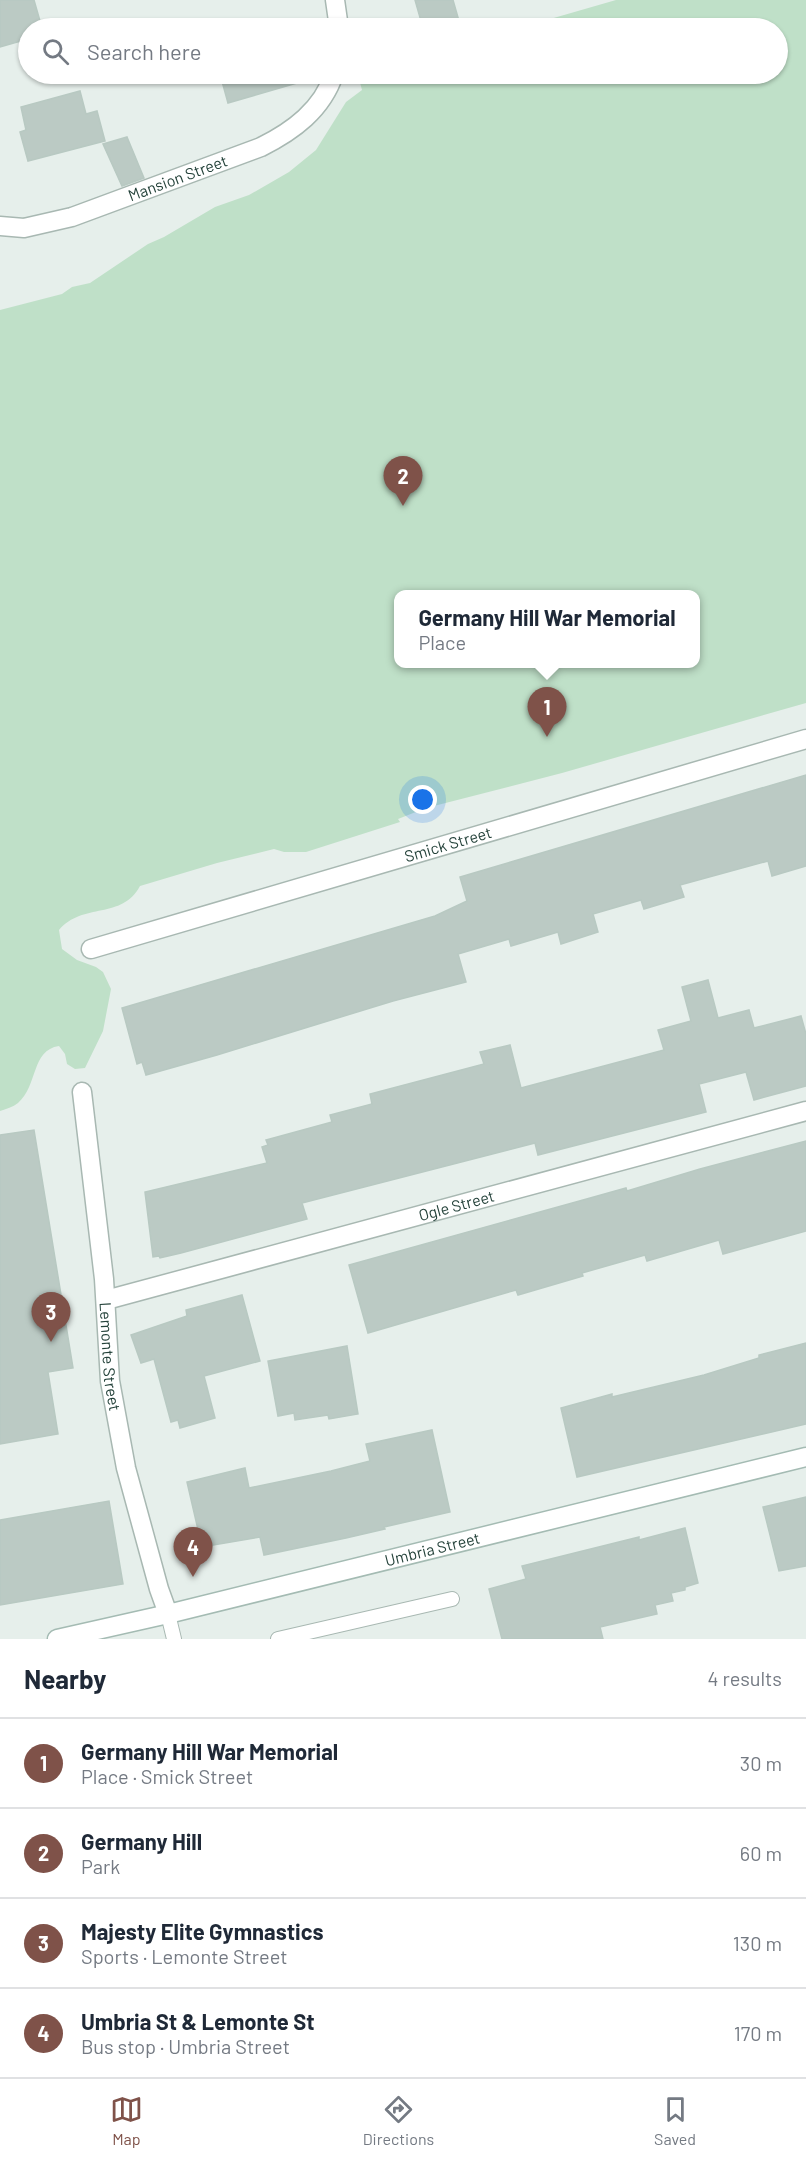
<!DOCTYPE html>
<html lang="en">
<head>
<meta charset="utf-8">
<style>
  body { margin:0; font-family:Barlow,sans-serif; background:#f6f6f7; color:#1f2937 }
  .you { position:absolute; left:423px; top:800px; width:21px; height:21px; margin:-15px; border:4px solid #fff; border-radius:50%; background:#1a73e8; box-shadow:0 0 0 9px #1a73e833 }
  .badge { display:grid; place-items:center; width:39px; height:39px; border-radius:50%; background:#7f5249; color:#fff; font-size:20px; font-weight:700 }
  .pin { position:absolute; translate:-50% -50px; filter:drop-shadow(0 2px 3px #0008) }
  .pin::after { content:''; position:absolute; top:32px; width:21px; height:18px; background:inherit; clip-path:polygon(0 0,100% 0,50% 100%) }
  .popup { position:absolute; left:394px; top:590px; width:306px; height:78px; box-sizing:border-box; display:grid; place-content:center; border-radius:12px; background:#fff; filter:drop-shadow(0 2px 4px #0005); font-size:20px; white-space:nowrap; color:#747a83 }
  .popup b { font-size:22px; color:#1f2937 }
  .popup::after { content:''; position:absolute; left:50%; top:100%; margin-left:-12px; border:12px solid transparent; border-top-color:#fff }
  .list { margin:0; padding:0; list-style:none }
  h2 { display:flex; justify-content:space-between; align-items:center; height:78px; margin:0; padding:0 24px; font-size:26px }
  h2 small { font-size:20px; font-weight:400; color:#747a83 }
  .list li { display:grid; grid-template-columns:39px 1fr auto; gap:18px; align-items:center; box-sizing:border-box; height:90px; padding:0 24px; border-top:2px solid #e0e1e3 }
  .list b { display:block; font-size:22px; white-space:nowrap }
  .list p { margin:0; font-size:20px; white-space:nowrap; color:#747a83 }
  .list em { font-size:20px; font-style:normal; color:#747a83 }
  .icon { flex:none; width:33px; height:33px; fill:none; stroke:currentColor; stroke-width:2; stroke-linecap:round; stroke-linejoin:round }
  .map { position:relative; flex:none; width:806px; height:1639px; overflow:hidden }
  .search { position:absolute; background:#fff; box-shadow:0 2px 4px #0004; left:18px; right:18px; top:18px; height:66px; display:flex; align-items:center; gap:15px; box-sizing:border-box; padding:0 21px; border-radius:33px; color:#747a83; font-size:22px }
  .sheet { height:438px; background:#fff }
  nav { display:flex; justify-content:space-around; align-items:center; box-sizing:border-box; height:84px; border-top:2px solid #e0e1e3; background:#fff; font-size:16px; color:#747a83 }
  nav a { display:grid; justify-items:center; gap:3px }
  nav .on { color:#7f5249 }
  .map>svg:first-child { display:block }
</style>
</head>
<body>
<div class="map">
<svg width="806" height="1639" viewBox="0 0 806 1639">
  <rect width="100%" height="100%" fill="#e6efeb"/>
  <path fill="#bfe0c8" fill-rule="evenodd" d="M616,0h190v703l-244,70 -136,35 -28,11 2,3 -94,30h-22l-10,-3 -57,14 -77,23c-18,34 -57,16 -81,44l3,19 15,11 19,7 7,5 8,17 -8,42 -18,37 -10,1 -8,-5 -2,-10 -6,-8c-28,4 -21,40 -41,57 -5,4 -12,6 -18,8v-801l62,-16 10,-7 18,-4 58,-39 16,-7 51,-30 34,-12 40,-23 27,-22 30,-48 16,-12 -4,-15 7,-1h413v-46h-259zM398,594h298v70h-298z"/>
  <g fill="#bbcac4" stroke="#b8c9c2" stroke-width="1.5">
    <path d="M0,0h34l8,28h-14v11l-28,8z"/>
    <path d="M415,0h38l8,28h-38z"/>
    <path d="M220,74h83l1,7 -76,22z"/>
    <path d="M80,91l6,23 11,-3 8,30 -77,20 -8,-29 6,-2 -5,-23z"/>
    <path d="M127,137l17,41 -22,8 -19,-42z"/>
    <path d="M806,775v91l-34,10 -4,-15 -88,24 4,12 -40,12 -3,-9 -48,14 5,18 -37,12 -3,-12 -47,14 -2,-7 -51,15 8,28 -73,19 -176,54 -71,20 -4,-13 -5,2 -15,-56 313,-92 32,-15 -7,-24z"/>
    <path d="M708,980l10,38 31,-8 5,18 47,-12 5,18v52l-52,14 -8,-28 -47,12 7,28 -168,43 -3,-12 -233,60 5,16 -126,34 -21,5 -1,-2 -6,1 -8,-65 122,-29 -5,-16 6,-2 -2,-5 66,-18 -2,-7 42,-11 -2,-10 114,-30 -4,-12 30,-7 11,43 143,-38 -6,-20 33,-9 -9,-34z"/>
    <path d="M34,1130l39,238 -25,4 10,62 -58,10v-309z"/>
    <path d="M806,1141v90l-83,23 -4,-14 -72,21 -2,-6 -63,18 1,3 -65,19 -2,-5 -148,43 -19,-68 234,-65 43,-12 1,3 73,-22z"/>
    <path d="M242,1295l18,66 -56,15 11,42 -35,10 -2,-8 -7,2 -17,-63 -13,4 -10,-28 56,-19 -1,-6z"/>
    <path d="M806,1343v81l-229,53 -16,-69 51,-14v3l92,-22 55,-17v-3z"/>
    <path d="M347,1346l11,68 -29,5 -1,-4 -33,5 -1,-7 -16,3 -10,-55z"/>
    <path d="M432,1430l18,82 -66,15 1,2 -39,9 -82,17 -4,-18 -58,10 -15,-65 58,-14 4,20 82,-17 39,-10 -4,-17z"/>
    <path d="M806,1497v69l-27,5 -16,-64z"/>
    <path d="M109,1501l14,83 -123,21v-85z"/>
    <path d="M685,1528l13,55 -13,4v3l-14,3 2,8 -18,4 2,9 -57,13 3,12h-101l-13,-50 37,-10 -4,-13 117,-29v3z"/>
  </g>
  <g fill="none" stroke-linecap="round" stroke-linejoin="round">
    <g stroke="#a8b8b2" stroke-width="16">
      <g id="service">
        <path d="M168,1614l6,25"/>
        <path d="M278,1639l174,-40"/>
      </g>
    </g>
    <g stroke="#a8b8b2" stroke-width="21">
      <g id="minor">
        <path d="M335,0l4,28"/>
        <path id="s1" d="M0,226l24,2 48,-11 189,-70c32,-16 61,-37 73,-73"/>
        <path id="s2" d="M91,949l715,-210"/>
        <path id="s3" d="M82,1092l22,187 6,102 16,87 33,121 9,25"/>
        <path id="s4" d="M106,1300l700,-189"/>
      </g>
    </g>
    <g stroke="#a4bbb3" stroke-width="21">
      <g id="secondary">
        <path id="s5" d="M57,1639l111,-25 638,-157"/>
      </g>
    </g>
    <use href="#service" stroke="#fff" stroke-width="14"/>
    <use href="#minor" stroke="#fff" stroke-width="18"/>
    <use href="#secondary" stroke="#fff" stroke-width="18"/>
  </g>
  <g text-anchor="middle" stroke-width="5" stroke-linejoin="round" paint-order="stroke">
    <g font-size="16" fill="#24423a" stroke="#f7fbf9">
      <text dy="6" stroke="none"><textPath href="#s1" startOffset="186">Mansion Street</textPath></text>
      <text dy="6" stroke="none"><textPath href="#s2" startOffset="372">Smick Street</textPath></text>
      <text dy="6" stroke="none"><textPath href="#s4" startOffset="363">Ogle Street</textPath></text>
      <text dy="6" stroke="none"><textPath href="#s3" startOffset="266">Lemonte Street</textPath></text>
      <text dy="6" stroke="none"><textPath href="#s5" startOffset="386">Umbria Street</textPath></text>
    </g>
  </g>
</svg>
<div class="you"></div>
<div class="pin badge" style="left:547px;top:737px">1</div>
<div class="popup"><b>Germany Hill War Memorial</b>Place</div>
<div class="pin badge" style="left:403px;top:506px">2</div>
<div class="pin badge" style="left:51px;top:1342px">3</div>
<div class="pin badge" style="left:193px;top:1577px">4</div>
<div class="search"><svg class="icon" aria-label="search" viewBox="0 0 24 24"><circle cx="10" cy="10" r="6"/><path d="M15 15l6 6"/></svg>Search here</div>
</div>
<section class="sheet">
<h2>Nearby<small>4 results</small></h2>
<ul class="list">
<li><span class="badge">1</span><div><b>Germany Hill War Memorial</b><p>Place · Smick Street</p></div><em>30 m</em></li>
<li><span class="badge">2</span><div><b>Germany Hill</b><p>Park</p></div><em>60 m</em></li>
<li><span class="badge">3</span><div><b>Majesty Elite Gymnastics</b><p>Sports · Lemonte Street</p></div><em>130 m</em></li>
<li><span class="badge">4</span><div><b>Umbria St &amp; Lemonte St</b><p>Bus stop · Umbria Street</p></div><em>170 m</em></li>
</ul>
</section>
<nav>
<a class="on"><svg class="icon" aria-label="map" viewBox="0 0 24 24"><path d="M3 6l6-2 6 2 6-2v14l-6 2-6-2-6 2zM9 4v14M15 6v14"/></svg>Map</a>
<a><svg class="icon" aria-label="directions" viewBox="0 0 24 24"><path d="M12 3l9 9-9 9-9-9zM9 14v-3h6M13 9l2 2-2 2"/></svg>Directions</a>
<a><svg class="icon" aria-label="saved" viewBox="0 0 24 24"><path d="M7 4h10v16l-5-4-5 4z"/></svg>Saved</a>
</nav>
</body>
</html>
